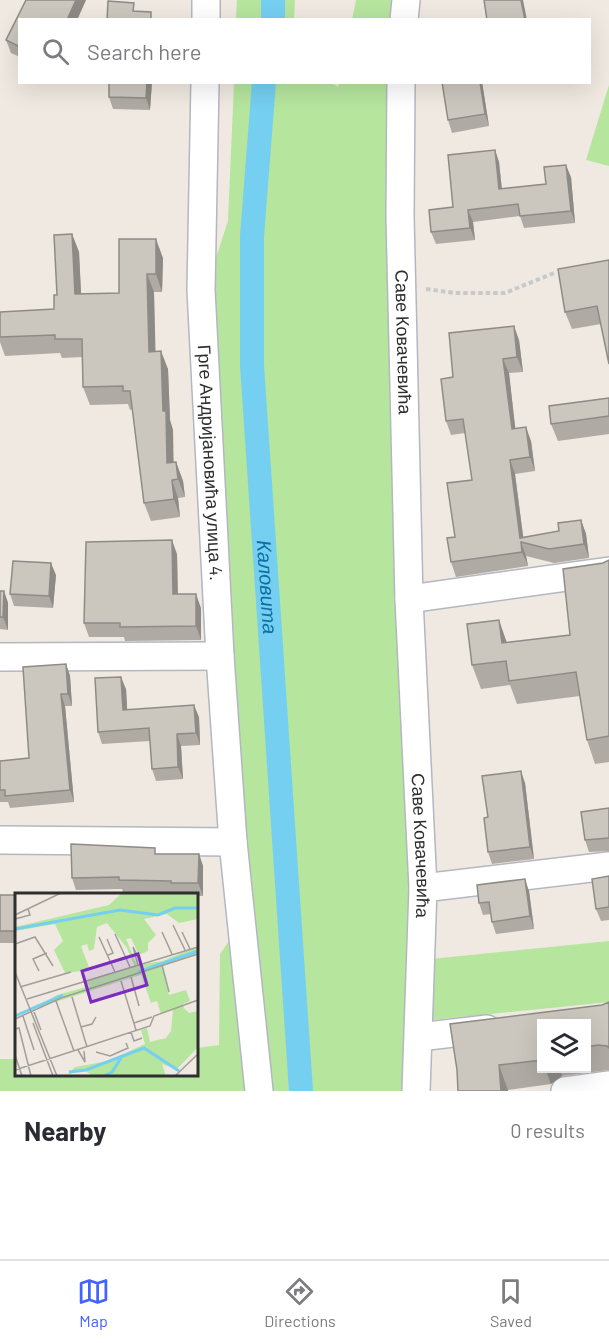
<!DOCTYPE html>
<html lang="en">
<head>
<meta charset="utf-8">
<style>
  body { margin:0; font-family:Barlow,sans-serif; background:#f7f7f7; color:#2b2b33 }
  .controls { position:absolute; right:18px; bottom:18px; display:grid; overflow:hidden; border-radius:0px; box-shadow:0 6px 24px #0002 }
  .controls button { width:54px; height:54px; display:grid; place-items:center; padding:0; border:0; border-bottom:2px solid #e1e1e2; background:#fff; color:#2b2b33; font:30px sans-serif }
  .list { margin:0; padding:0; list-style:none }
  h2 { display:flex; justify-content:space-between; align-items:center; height:78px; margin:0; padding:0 24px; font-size:26px }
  h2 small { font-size:20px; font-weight:400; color:#7c7c81 }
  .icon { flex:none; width:33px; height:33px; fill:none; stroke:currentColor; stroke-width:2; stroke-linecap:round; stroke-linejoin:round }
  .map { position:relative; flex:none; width:609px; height:1091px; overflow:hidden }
  .search { position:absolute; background:#fff; box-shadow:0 6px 24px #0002; left:18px; right:18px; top:18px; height:66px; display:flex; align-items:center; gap:15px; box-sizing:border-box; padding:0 21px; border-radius:0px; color:#7c7c81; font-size:22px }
  .sheet { height:168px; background:#fff }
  nav { display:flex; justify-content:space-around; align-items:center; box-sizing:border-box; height:84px; border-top:2px solid #e1e1e2; background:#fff; font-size:16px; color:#7c7c81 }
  nav a { display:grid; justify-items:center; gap:3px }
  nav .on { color:#4264fb }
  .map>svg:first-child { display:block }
</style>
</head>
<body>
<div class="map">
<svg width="609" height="1091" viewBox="0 0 609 1091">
  <rect width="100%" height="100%" fill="#efe9e1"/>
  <g fill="#b6e59e">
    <path d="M237,0h58l-1,19h-58z"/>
    <path d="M356,0h50l-1,19 -53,1z"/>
    <path d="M330,82l8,5 1,-4h62l18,717 -12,291h-407v-32h16v15h180l1,-26 22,-3 1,-91 23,-33 -41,-620 26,-80 6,-138z"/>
    <path d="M609,85v81l-23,-6z"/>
    <path d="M609,941v61l-188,19v-61z"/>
  </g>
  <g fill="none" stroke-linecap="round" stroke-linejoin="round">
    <g stroke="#75cff0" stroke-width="24">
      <path d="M273,20v-20"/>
      <path id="s1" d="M264,82l-12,154v129l49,726"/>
    </g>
    <g stroke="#b4b7c1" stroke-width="30">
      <g id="minor">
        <path d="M206,20v-20"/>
        <path d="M404,20l2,-20"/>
        <path id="s2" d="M205,82l-4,208 19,366 13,186 26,249"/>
        <path id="s3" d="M401,82l-1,134 9,383 14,289 -7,203"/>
        <path d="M409,599l200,-28"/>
        <path d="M0,657l220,-1"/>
        <path d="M0,840l233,2"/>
        <path d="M423,888l186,-22"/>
        <path d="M419,1037l68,-8"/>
        <path d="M565,1091l44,-6"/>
      </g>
    </g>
    <path stroke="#c9c9c9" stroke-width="4" stroke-dasharray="4.5 3" stroke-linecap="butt" d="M426,289l29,4h50l49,-20"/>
    <use href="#minor" stroke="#fff" stroke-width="27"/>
  </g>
  <g fill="#afaba4" fill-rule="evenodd">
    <path d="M26,0h60l-9,20h-57v37l-9,-4 -5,-13z"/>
    <path d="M152,82l-2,28 -37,-1 -4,-12z"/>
    <path d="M442,82h40l7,44 -37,7 -4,-13z"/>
    <path d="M495,150l4,12 3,27 44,-5 25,-7 4,46 -51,5 -4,-12 -47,6 2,18 -39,4 -5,-12 22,-25z"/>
    <path d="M72,234l7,18 2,42 38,-1 44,-35 -1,34h-8l1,59 13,18 2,51 3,10v33l3,-1 7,19 2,16 -7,1 2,19 -29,4 -7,-18 -11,-94 -3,1 -2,-6 -38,1 -7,-18v-30l-21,1 -2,-5 -55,3 -5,-14v-30l54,-3 3,-14z"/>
    <path d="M609,260l-8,64 -29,5 -7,-17z"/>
    <path d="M519,340l4,32 -14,1 6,55 16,13 4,30 -20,3 8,63 36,-6 22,-11 5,14 3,24 -35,5 -28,-7 2,10 -72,11 -5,-15 4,-25 17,-57 -7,-47 -14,2 -5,-14 7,-44z"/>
    <path d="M609,398v36l-51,7 -7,-17z"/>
    <path d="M177,554l1,40 23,14v32l-76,1 -1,-4h-35l-5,-14z"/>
    <path d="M609,560v202l-14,2 -8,-24 -7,-44 -63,8 -7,-19 -29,4 -9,-24 35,-22 63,-8 33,-72z"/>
    <path d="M56,575l-3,33 -39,-2 -4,-12z"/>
    <path d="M0,591h4l4,12v27l-8,-1z"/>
    <path d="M66,664l4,12 2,30h-7l9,96 -64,6 -2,-6h-8v-41l29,-3z"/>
    <path d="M126,689l1,20 72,8 1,28 -19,1 2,33 -27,2 -4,-12 -2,-28 -48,3 -4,-12z"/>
    <path d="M525,783l9,76 -42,5 -4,-12v-35z"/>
    <path d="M609,808v43l-20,1 -4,-12z"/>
    <path d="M157,854h42l4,12v30h-7v-2h-21l-1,-1 -51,-1 -1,-3 -46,1 -4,-12z"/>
    <path d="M609,876v44l-8,1 -5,-12z"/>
    <path d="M529,891l5,38 -38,5 -4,-12 -1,-8 -8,1 -4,-12z"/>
    <rect x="0" y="895" width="16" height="48"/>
    <path d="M609,1002v68l-47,6 -11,8 -43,6v1h-50l-1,-21 -7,-46 152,-19zM542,1023h44v45h-44z"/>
  </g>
  <g fill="#8e8b86">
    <path d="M76,0h10l-9,20h-10z"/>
    <path d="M521,0h2l4,20h-2z"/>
    <path d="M147,82h5l-2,28 -4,-12z"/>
    <path d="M480,82h2l7,44 -4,-12z"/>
    <path d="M495,150l4,12 4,39 -4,-12z"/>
    <path d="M566,165l5,12 4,46 -4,-12z"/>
    <path d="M468,210l5,12 2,18 -5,-12z"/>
    <path d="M72,234l7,18 3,60 -7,-18z"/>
    <path d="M156,239l7,19 -1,34 -6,-18z"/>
    <path d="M147,274l7,18 2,78 -7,-18z"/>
    <path d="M514,326l5,14 4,32 -6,-15z"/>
    <path d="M161,351l7,18 2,51 3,10 1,52 -7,-19 -4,-52z"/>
    <path d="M503,359l6,14 8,70 -5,-14z"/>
    <path d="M526,427l5,14 4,30 -5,-14z"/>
    <path d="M510,460l5,14 9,69 -4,-5z"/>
    <path d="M176,462l7,19 2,16 -7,-18z"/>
    <path d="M172,480l6,18 2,19 -6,-18z"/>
    <path d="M581,520l5,14 3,24 -5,-14z"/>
    <path d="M172,540l5,14 1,54 -5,-14z"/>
    <path d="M521,542l5,14 2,10 -6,-14z"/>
    <path d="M51,563l5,12 -3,33 -4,-12z"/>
    <path d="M4,591l4,12v27l-5,-13z"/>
    <path d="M196,594l5,14v32l-5,-14z"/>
    <path d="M499,620l8,23h-5z"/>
    <path d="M66,664l4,12 2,30 -4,-12z"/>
    <path d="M121,677l5,12 2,33 -5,-12z"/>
    <path d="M61,694l4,12 9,96 -4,-12z"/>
    <path d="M194,705l5,12 1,28 -4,-12z"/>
    <path d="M177,734l4,12 2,33 -5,-12z"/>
    <path d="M521,771l4,12 9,76 -4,-12z"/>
    <path d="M199,854l4,12v30l-5,-13z"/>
    <path d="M525,879l4,12 5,38 -4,-13z"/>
    <path d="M499,1065l9,25v1h-7z"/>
    <path d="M545,1068h15l2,8 -11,8z"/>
  </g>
  <g fill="#cbc7bf" stroke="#8e8b86" stroke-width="1.5">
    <path d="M26,0h50l-9,20h-47v27l-14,-7z"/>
    <path d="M484,0h37l4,20h-38z"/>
    <path d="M108,1l26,2 -1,8 18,1v8h-44z"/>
    <path d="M109,82h38l-1,16 -37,-1z"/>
    <path d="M442,82h38l5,32 -37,6z"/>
    <path d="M495,150l4,39 47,-5 -2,-17 22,-2 5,46 -51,5 -2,-12 -50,6 2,18 -39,4 -2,-22 24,-3 -5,-52z"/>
    <path d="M72,234l3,60 44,-1v-54h37v35h-9l2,78 12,-1 2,60h3l1,52 9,-1 2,17 -6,1 2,19 -30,4 -14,-112h-7v-5l-40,1 -1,-48h-27v-4l-55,2v-25l54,-3v-14h3l-3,-60z"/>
    <path d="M609,260v104l-12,-58 -32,6 -7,-43z"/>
    <path d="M514,326l3,31 -14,2 9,70 14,-2 4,30 -20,3 10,78 39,-7 -1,-8 23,-3 3,24 -35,5 -28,-7 1,10 -71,10 -4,-24 8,-1 -8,-54 25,-3 -9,-61 -17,2 -5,-42 12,-2 -4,-44z"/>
    <path d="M609,398v18l-58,8 -2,-18z"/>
    <path d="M172,540l1,54h23v32l-76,1v-4h-36l2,-81z"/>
    <path d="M609,560v176l-22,4 -11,-68 -67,9 -3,-20 -34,4 -5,-41 32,-4 3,23 68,-8 -7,-66 40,-6z"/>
    <path d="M13,561l38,2 -2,33 -39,-2z"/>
    <path d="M0,591h4l-1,26h-3z"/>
    <path d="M66,664l2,30h-7l9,96 -65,6v-6h-5v-29l29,-3 -6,-91z"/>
    <path d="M121,677l2,33 71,-5 2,28 -19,1 1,33 -26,2 -3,-41 -51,4 -3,-54z"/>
    <path d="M521,771l9,76 -42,5 -4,-34 4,-1 -6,-41z"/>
    <path d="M609,808v30l-24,2 -4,-28z"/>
    <path d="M71,844l84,4v6h44l-1,29h-27v-2l-52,-1v-3l-47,1z"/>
    <path d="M609,876v31l-13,2 -4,-30z"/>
    <path d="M525,879l5,37 -38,6 -3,-20 -10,1 -2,-18z"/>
    <rect x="0" y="895" width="16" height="36"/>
    <path d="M609,1002v46l-2,-2 -9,-1 -12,2v-24h-44v37l-43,5 2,26h-43l-1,-21 -7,-46 152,-19z"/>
  </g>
  <g text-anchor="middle" stroke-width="4.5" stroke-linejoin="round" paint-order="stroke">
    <g font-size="18" fill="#2e2e2e" stroke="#fff">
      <text dy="6" stroke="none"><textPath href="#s3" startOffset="260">Саве Ковачевића</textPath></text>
      <text dy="6" stroke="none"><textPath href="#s2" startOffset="381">Грге Андријановића улица 4.</textPath></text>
      <text dy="6" stroke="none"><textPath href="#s3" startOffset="764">Саве Ковачевића</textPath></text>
    </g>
    <g font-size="20" font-style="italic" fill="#0d6fa3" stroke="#fff">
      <text dy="7" stroke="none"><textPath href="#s1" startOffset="506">Каловита</textPath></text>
    </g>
  </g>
  <g transform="translate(15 893)">
    <rect width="183" height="183" fill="#efe9e1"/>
    <path d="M107,0h76v26l-19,4 -12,-9 -23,5 12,16 -8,8v8l-9,4 -8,-17 -5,1 11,26 26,-4 35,-15v8l-36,11 7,30 17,-5 4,11 -7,3 1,4 5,5 9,-2v36l-21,22 -15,-5 4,12h-73l-9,-6 -16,4 7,-7 33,-6 37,-17 -4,-14 6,-2 3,14 16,-4 5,-7 2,-21 -12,4 -4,-13 -6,2 -10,-28 -108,34 24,-14 33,-9 -9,-4 53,-16 -7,-18 -20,-25 -10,4 -3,22 -5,2 -2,-7 -6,2 9,24 -25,3 -11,-23 9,-9 -8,-17 -40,7v-4l94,-22z" fill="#b6e59e"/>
    <path fill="none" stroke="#75cff0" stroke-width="3" d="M0,36l105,-19 38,5 17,-7h23M123,79l60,-21M0,123l48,-21M54,179l17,-2 58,-22 35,23M89,183l8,-4 9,-14"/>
    <path fill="none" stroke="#a29e99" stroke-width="1.5" d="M0,22l46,-22M0,26l15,-4 -2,-6M158,32l12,25M147,39l10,22M167,39l8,17M100,41l15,33M84,44l16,35M92,46l6,14 -5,2M0,51l20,-7 18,29M123,72l-5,-18 9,17M147,72l7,27M24,78l-6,-12 14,-6M0,79l42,104M116,84l8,29M106,88l15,49M5,94l51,-15M57,104l15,50M12,106l171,-52M41,108l18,50M19,119l7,18M8,123l11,34M0,126l46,-21 137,-44M18,130l20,53M119,130l18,-6M66,134l11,-3 4,-7M0,136l4,-1 12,48M116,139l3,9 8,-3M63,157l7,12 -1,-11M81,159l14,4 18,-8 -2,-5M0,162l7,21M0,177l135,-44 4,-10 44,-16M160,183l23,-22"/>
    <path fill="#7b2cbf" fill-opacity="0.15" stroke="#7b2cbf" stroke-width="3" d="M123,61l9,31 -56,17 -9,-31z"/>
    <rect width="183" height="183" fill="none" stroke="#2e2e2e" stroke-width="3"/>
  </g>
</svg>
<div class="controls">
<button><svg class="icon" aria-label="layers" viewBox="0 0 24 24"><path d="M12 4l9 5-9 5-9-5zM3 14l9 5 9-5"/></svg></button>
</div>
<div class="search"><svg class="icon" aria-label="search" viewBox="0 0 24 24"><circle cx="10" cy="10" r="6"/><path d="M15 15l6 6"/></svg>Search here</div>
</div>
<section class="sheet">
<h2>Nearby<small>0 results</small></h2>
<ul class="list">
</ul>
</section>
<nav>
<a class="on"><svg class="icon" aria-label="map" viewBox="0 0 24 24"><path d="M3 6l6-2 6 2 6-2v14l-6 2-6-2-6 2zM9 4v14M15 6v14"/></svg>Map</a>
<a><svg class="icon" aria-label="directions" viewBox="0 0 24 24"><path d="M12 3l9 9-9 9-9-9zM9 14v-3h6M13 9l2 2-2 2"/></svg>Directions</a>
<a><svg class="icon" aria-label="saved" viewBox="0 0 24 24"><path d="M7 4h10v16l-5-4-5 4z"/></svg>Saved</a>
</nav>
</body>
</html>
